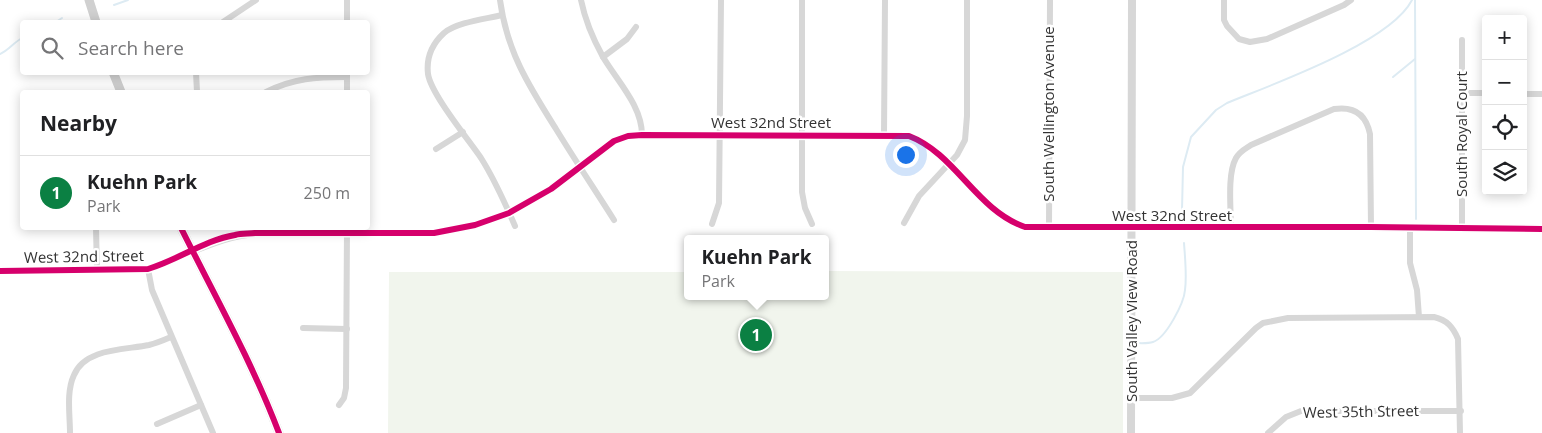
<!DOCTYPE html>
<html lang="en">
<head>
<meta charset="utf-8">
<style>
  body { margin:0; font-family:"Open Sans",sans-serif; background:#f6f6f6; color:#202124 }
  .controls { position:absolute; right:15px; top:15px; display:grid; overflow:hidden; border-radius:5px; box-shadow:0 2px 12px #0003 }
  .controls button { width:45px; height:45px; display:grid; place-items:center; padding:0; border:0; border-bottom:1px solid #e0e0e0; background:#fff; color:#202124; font:25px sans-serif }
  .you { position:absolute; left:905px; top:154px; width:18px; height:18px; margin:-12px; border:4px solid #fff; border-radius:50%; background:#1a73e8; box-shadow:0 0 0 8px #1a73e833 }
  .badge { display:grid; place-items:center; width:32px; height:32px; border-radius:50%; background:#0b8043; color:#fff; font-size:16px; font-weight:700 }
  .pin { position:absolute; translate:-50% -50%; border:2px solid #fff; box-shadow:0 1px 5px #0006 }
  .popup { position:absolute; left:684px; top:235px; width:145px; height:65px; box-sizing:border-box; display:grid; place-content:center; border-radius:5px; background:#fff; filter:drop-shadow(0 1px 4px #0005); font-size:16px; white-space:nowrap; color:#757577 }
  .popup b { font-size:19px; color:#202124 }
  .popup::after { content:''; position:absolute; left:50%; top:100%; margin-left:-10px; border:10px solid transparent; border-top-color:#fff }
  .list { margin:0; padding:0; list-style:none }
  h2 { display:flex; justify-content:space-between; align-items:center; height:65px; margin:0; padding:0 20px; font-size:21px }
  h2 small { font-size:16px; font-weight:400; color:#757577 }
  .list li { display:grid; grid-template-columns:32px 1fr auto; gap:15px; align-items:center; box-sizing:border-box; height:75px; padding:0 20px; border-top:1px solid #e0e0e0 }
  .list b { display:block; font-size:19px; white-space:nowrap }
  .list p { margin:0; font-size:16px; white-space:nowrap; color:#757577 }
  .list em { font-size:16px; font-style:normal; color:#757577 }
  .icon { flex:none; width:28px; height:28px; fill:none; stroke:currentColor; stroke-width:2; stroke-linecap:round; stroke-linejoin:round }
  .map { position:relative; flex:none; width:1542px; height:433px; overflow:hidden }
  .search { position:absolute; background:#fff; box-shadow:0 2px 12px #0003; left:20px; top:20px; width:350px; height:55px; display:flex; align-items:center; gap:12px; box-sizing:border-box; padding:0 18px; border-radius:5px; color:#757577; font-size:19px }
  .panel { position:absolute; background:#fff; box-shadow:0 2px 12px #0003; left:20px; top:90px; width:350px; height:140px; border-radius:5px }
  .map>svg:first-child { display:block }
</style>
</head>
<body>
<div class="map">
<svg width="1542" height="433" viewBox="0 0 1542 433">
  <rect width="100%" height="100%" fill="#fff"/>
  <path fill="#f1f5ed" d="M825,271l298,1v161h-735l1,-161h298v24h138z"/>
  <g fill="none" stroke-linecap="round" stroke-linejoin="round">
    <g stroke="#ddebf3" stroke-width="2">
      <path d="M1415,0l1,219"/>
      <path d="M114,5l14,-5"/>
      <path d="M56,22l6,-4"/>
      <path d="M0,54c9,-4 13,-11 22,-16"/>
      <path d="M1393,77l22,-18"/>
      <path d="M1182,210l1,-43 8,-30 25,-27 11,-7c46,-19 163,-60 185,-103"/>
      <path d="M1133,343c6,0 14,1 20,-1 13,-4 31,-39 32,-52 2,-15 0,-32 -1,-47"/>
    </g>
    <g stroke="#d7d7d7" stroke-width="6">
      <path d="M347,0v22"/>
      <path d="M500,0c7,52 29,86 56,129 19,31 39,61 58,91"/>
      <path d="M581,0c4,20 12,39 22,57 15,25 39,49 39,78"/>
      <path d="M802,0v192l3,16 7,16"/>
      <path d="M1224,0v20l3,6 12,13 11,3 17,-3 77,-34 7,-5"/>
      <path d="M502,15c-16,4 -45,7 -58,18 -12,11 -18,24 -16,41 3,20 40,65 53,84 14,22 24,45 34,68"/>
      <path d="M223,22l33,-22"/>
      <path d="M1462,40v188"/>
      <path d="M603,57l24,-18 9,-12"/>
      <path d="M196,72l1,20"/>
      <path d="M347,72v20"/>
      <path d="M266,92c28,-14 50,-15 81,-15"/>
      <path d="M1463,93h23"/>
      <path d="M1523,94h19"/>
      <path d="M884,135l1,-135"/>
      <path d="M436,149l27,-17"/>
      <path d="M904,223l15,-27 38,-41 8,-15 2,-24v-116"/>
      <path d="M712,224l7,-21 2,-203"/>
      <path d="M96,228l1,42"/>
      <path d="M1049,228l1,-228"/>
      <path d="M1231,228c0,-19 -4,-54 5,-70 4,-7 9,-9 15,-13l83,-36c20,-3 32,5 36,25l1,93"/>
      <path d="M1410,228v35l7,27 2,27"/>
      <path d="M148,269l4,21 61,143"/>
      <path d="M0,271l148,-2 14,-4 30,-14"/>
      <path d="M303,328l44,1"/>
      <path d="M1132,398h40l18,-5 66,-65 7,-5 25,-5 146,-1c13,3 19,10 24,22l2,94"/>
      <path d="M339,405l5,-7 2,-10 1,-160"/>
      <path d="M157,424l44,-19"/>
      <path d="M70,433c0,-18 -4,-41 4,-58 11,-27 51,-25 75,-30 8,-2 15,-5 22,-8"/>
      <path d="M1268,433l18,-16 15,-6h160"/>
    </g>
    <g stroke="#d7d7d7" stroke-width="8">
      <path d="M192,251c22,-9 40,-16 63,-18h179l41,-8 34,-12 42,-24 63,-48 14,-5 14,-1 267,1c47,18 67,74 116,91h346l171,2"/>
      <path d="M1131,433l1,-433"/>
    </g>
    <g stroke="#d0d0d0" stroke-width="9">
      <path d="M89,0l7,22"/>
      <path d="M113,72l8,20"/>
      <path d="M181,228c34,68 71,134 98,205"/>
    </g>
    <g stroke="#fff" stroke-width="9">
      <g id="cycleway">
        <path d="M181,228c34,68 71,134 98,205"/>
        <path d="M0,271l148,-2c30,-9 57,-29 87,-34 7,-2 14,-1 20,-2h179l41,-8 34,-12 42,-24 63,-48 14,-5 14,-1 267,1c47,18 67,74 116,91h346l171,2"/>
      </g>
    </g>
    <use href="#cycleway" stroke="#d6006c" stroke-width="6"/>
  </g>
  <g text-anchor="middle" stroke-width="5" stroke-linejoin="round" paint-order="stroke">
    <g font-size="15" fill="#333" stroke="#fff">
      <text transform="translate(1049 114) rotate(-90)" y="5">South Wellington Avenue</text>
      <text x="771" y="128">West 32nd Street</text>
      <text transform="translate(1462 134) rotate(-90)" y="5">South Royal Court</text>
      <text x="1172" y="221">West 32nd Street</text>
      <text transform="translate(84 257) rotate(-1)" y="5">West 32nd Street</text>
      <text transform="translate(1132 321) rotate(-90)" y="5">South Valley View Road</text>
      <text transform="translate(1361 412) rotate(-1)" y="5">West 35th Street</text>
    </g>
  </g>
</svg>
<div class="controls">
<button>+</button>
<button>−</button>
<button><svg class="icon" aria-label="locate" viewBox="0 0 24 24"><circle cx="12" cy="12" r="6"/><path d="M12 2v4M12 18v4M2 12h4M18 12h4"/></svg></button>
<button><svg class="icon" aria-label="layers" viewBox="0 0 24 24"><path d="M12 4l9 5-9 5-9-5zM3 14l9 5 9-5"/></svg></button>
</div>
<div class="you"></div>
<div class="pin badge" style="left:756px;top:335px">1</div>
<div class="popup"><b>Kuehn Park</b>Park</div>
<div class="search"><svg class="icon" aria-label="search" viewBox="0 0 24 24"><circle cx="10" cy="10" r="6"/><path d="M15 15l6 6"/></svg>Search here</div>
<section class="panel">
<h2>Nearby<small></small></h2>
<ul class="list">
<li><span class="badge">1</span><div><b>Kuehn Park</b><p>Park</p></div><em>250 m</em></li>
</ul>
</section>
</div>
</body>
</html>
